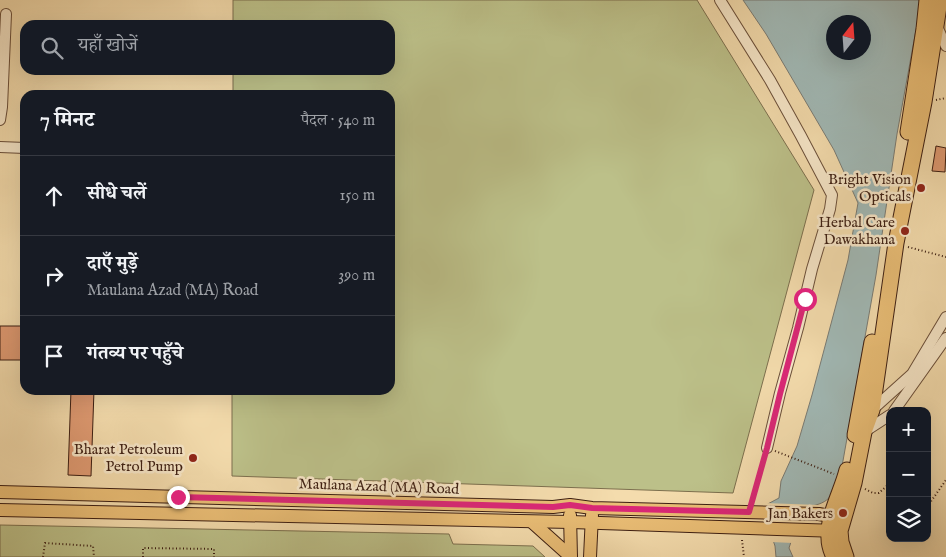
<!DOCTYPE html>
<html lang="hi">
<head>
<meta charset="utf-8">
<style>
  body { margin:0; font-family:"IM FELL English","Noto Serif Devanagari",serif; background:#20242c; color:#f1f3f6 }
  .controls { position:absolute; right:15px; bottom:15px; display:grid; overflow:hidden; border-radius:10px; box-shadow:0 5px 20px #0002 }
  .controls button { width:45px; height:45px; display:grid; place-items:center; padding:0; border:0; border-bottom:1px solid #363941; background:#171b24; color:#f1f3f6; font:25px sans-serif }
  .compass { position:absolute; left:826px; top:15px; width:45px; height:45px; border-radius:50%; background:#171b24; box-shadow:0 5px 20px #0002; rotate:17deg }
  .stop { position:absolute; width:15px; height:15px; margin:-11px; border:4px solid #db2777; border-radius:50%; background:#fff }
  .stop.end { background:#db2777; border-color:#fff; box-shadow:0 1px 5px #0008 }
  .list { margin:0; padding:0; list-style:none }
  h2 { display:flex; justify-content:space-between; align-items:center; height:65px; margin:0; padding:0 20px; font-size:21px }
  h2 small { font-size:16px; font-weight:400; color:#9ea1a6 }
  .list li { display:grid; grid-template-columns:32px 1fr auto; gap:15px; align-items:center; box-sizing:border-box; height:80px; padding:0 20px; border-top:1px solid #363941 }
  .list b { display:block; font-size:19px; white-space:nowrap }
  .list p { margin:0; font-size:16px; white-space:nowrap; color:#9ea1a6 }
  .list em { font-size:16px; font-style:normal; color:#9ea1a6 }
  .icon { flex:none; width:28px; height:28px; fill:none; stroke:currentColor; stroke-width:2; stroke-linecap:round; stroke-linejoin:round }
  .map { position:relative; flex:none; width:946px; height:557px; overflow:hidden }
  .search { position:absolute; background:#171b24; box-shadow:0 5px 20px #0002; left:20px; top:20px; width:375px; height:55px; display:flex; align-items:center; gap:12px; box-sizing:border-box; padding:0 18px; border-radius:15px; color:#9ea1a6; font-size:19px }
  .panel { position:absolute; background:#171b24; box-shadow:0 5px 20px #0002; left:20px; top:90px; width:375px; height:305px; border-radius:15px }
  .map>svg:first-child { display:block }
</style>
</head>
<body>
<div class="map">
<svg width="946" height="557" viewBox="0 0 946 557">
  <rect width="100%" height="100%" fill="#f4dcad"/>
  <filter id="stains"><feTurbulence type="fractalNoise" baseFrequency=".004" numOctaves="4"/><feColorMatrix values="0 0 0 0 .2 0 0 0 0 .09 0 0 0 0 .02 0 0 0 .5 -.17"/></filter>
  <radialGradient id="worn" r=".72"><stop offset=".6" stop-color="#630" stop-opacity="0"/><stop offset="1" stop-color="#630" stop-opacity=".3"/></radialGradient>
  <g fill="#bcc089" stroke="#7c6f4e">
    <path d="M233,0h464l117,190 -81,303 -501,-17v-86h158v-295h-157v-25h157v-45h-157z"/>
    <path d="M0,525l449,9 4,10 80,2 12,11h-545z"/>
  </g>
  <path fill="#a1b9b6" stroke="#797b74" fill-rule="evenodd" d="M743,0h176l1,2 -3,22 -20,110 -21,141 -35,197c-10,27 -10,31 -39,36l-13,40 4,9h-17l-1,-11 -13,-39 17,-9 2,-17 16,-35 15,-51 36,-135 10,-57 -24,-53 -68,-116zM834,22h30v30h-30z"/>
  <path fill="#f4dcad" d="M764,503l55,2v2l-16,3 -10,33 -22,-1 -12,-35 1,-2z"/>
  <g fill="#df9a72" stroke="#3c1e12">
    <path d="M936,146l10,2 -1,24 -13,-1z"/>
    <rect x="0" y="326" width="25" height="34"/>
    <path d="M71,390h23l-3,86 -23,-1z"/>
  </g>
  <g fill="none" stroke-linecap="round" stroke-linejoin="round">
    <g stroke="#6a4e39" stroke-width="12">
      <g id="minor">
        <path d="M720,0l50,80 31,56 31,59 -2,14 -18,60 -14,59 -18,65 -13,55"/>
        <path d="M936,24l10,22"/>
        <path d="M0,120l2,-13 4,-93"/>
        <path d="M0,147l25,1"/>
        <path d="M872,410l40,-36 34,-57"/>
        <path d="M894,411l52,-73"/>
        <path d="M864,432l26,-17"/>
      </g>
    </g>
    <g stroke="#3c1e12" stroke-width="14">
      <g id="major">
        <path d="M0,492l553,15 17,-2 22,3 227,6 22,4"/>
        <path d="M0,510l571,12 267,9"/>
        <path d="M570,515l1,42"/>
        <path d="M532,522l39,35"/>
        <path d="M590,557l2,-42"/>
      </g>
    </g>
    <g stroke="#3c1e12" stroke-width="17">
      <g id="highway">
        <path d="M908,132l16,-103 3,-29"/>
        <path d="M855,435l17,-93"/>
        <path d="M834,557c-3,-6 -5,-13 -5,-19 -2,-22 13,-47 18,-68"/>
        <path d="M846,557l-5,-15 -1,-11 14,-48 10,-51 8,-22 24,-167 28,-141 16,-102"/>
      </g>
    </g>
    <g stroke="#3c1e12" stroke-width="2" stroke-dasharray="1 2.5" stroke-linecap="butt">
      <path d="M936,100l10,-2"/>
      <path d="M908,247l38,10"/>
      <path d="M775,451l59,23"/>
      <path d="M927,475l2,1 -2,10"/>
      <path d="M865,489l8,4h6l11,-10"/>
      <path d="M753,500l12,-43"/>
      <path d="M927,507l19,-27"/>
      <path d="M742,540l2,17"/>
      <path d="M43,557l2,-14 48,3 1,11"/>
      <path d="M143,557v-9l71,1v8"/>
    </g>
    <use href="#minor" stroke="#f8e8ca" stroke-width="10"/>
    <use href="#major" stroke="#eabe76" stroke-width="12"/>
    <use href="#highway" stroke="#eabe76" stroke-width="15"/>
  </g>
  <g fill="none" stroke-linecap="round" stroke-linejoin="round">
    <path stroke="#db2777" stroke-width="6" d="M178,497l375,10 17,-2 22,3 157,4 18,-64 13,-54 25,-95"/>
  </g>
  <g fill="#8f2418" stroke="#f8e8ca" stroke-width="2">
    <circle cx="921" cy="188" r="5"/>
    <circle cx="905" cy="231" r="5"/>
    <circle cx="193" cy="458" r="5"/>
    <circle cx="843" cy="513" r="5"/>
  </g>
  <g text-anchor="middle" stroke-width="5" stroke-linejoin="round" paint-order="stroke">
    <g font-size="15" fill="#3c1e12" stroke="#f8e8ca" text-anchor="end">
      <text x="911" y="184">Bright Vision<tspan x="911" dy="17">Opticals</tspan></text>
      <text x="895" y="227">Herbal Care<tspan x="895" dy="17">Dawakhana</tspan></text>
      <text x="183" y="454">Bharat Petroleum<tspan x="183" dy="17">Petrol Pump</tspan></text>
      <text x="833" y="518">Jan Bakers</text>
    </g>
    <g font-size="15" fill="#3c1e12" stroke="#f8e8ca">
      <text transform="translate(379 486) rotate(2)" y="5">Maulana Azad (MA) Road</text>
    </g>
  </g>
  <rect width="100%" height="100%" filter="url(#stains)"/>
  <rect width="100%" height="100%" fill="url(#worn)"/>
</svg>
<div class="controls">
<button>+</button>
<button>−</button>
<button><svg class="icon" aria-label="layers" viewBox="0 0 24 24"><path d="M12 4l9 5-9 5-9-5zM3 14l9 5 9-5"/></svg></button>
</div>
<svg class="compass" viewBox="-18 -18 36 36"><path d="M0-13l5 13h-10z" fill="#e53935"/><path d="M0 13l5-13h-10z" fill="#9ea1a6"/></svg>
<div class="stop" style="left:805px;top:299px"></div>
<div class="stop end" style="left:178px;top:497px"></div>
<div class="search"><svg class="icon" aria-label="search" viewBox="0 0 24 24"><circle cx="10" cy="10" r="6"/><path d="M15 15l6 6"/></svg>यहाँ खोजें</div>
<section class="panel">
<h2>7 मिनट<small>पैदल · 540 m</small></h2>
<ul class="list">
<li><svg class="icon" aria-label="ahead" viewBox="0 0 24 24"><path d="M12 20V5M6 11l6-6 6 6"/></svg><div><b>सीधे चलें</b></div><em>150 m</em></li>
<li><svg class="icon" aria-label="right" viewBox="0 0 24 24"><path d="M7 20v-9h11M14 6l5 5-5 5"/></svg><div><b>दाएँ मुड़ें</b><p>Maulana Azad (MA) Road</p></div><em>390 m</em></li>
<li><svg class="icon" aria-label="arrive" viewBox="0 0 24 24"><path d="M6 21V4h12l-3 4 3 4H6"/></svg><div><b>गंतव्य पर पहुँचे</b></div></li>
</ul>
</section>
</div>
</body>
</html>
